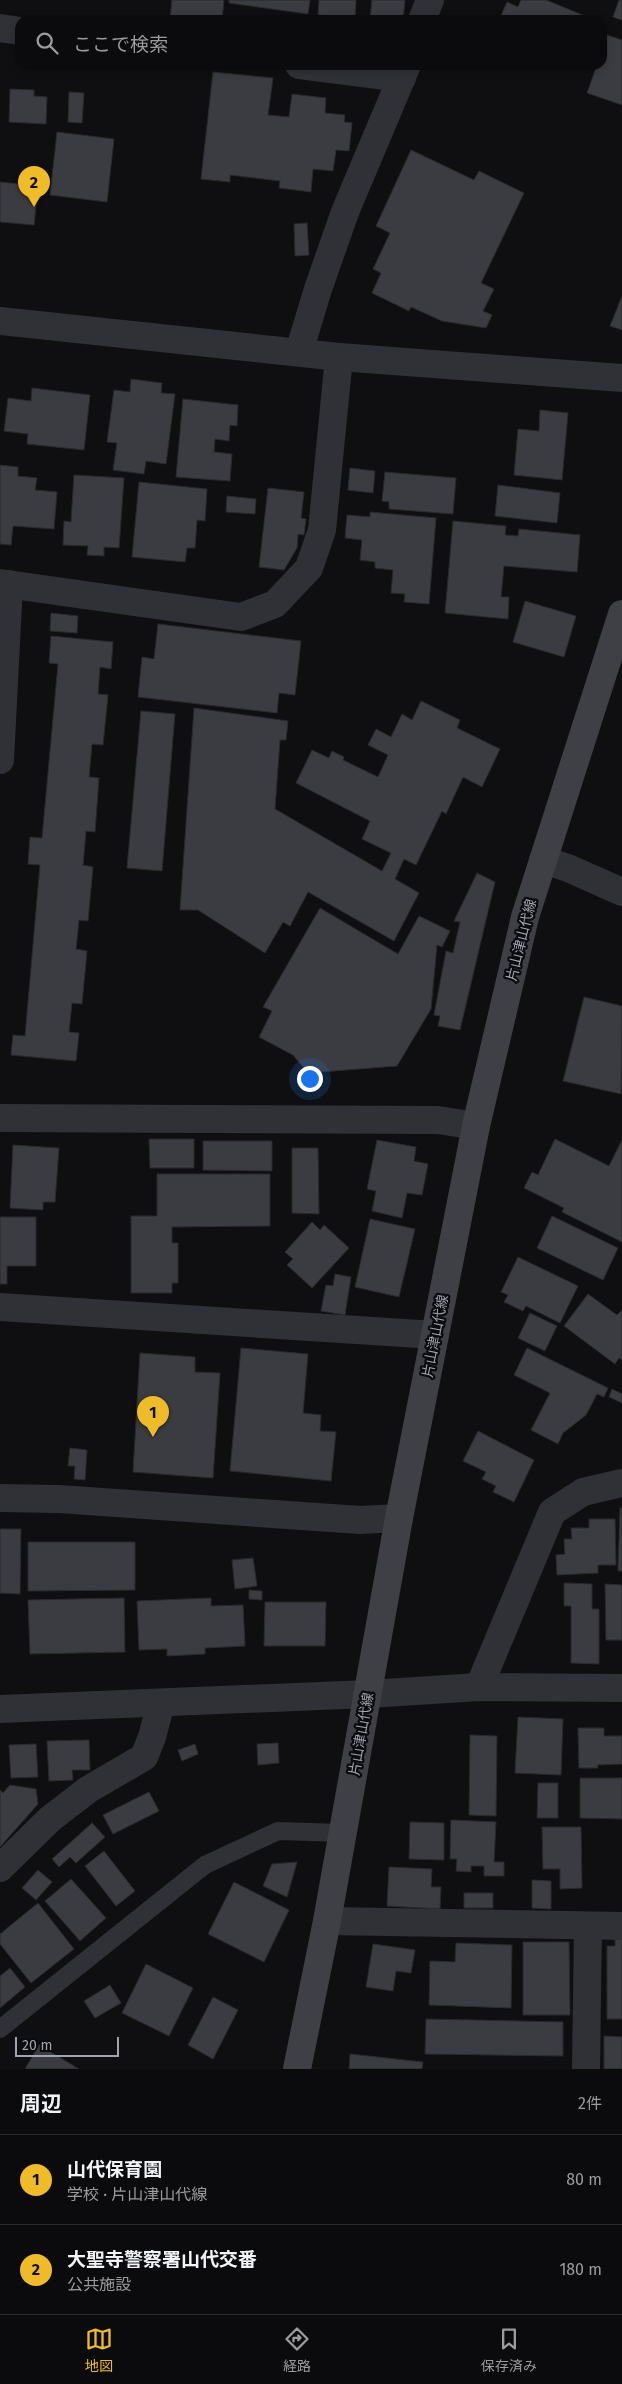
<!DOCTYPE html>
<html lang="ja">
<head>
<meta charset="utf-8">
<style>
  body { margin:0; font-family:"Fira Sans","Noto Sans JP",sans-serif; background:#19191b; color:#f1f3f6 }
  .scale { position:absolute; left:15px; bottom:12px; width:104px; box-sizing:border-box; padding-left:5px; border:2px solid #a0a4b2; border-top:0; font-size:14px; line-height:18px; white-space:nowrap; color:#a0a4b2; -webkit-text-stroke:4px #0b0a0c; paint-order:stroke }
  .you { position:absolute; left:309px; top:1078px; width:18px; height:18px; margin:-12px; border:4px solid #fff; border-radius:50%; background:#1a73e8; box-shadow:0 0 0 8px #1a73e833 }
  .badge { display:grid; place-items:center; width:32px; height:32px; border-radius:50%; background:#f0bb28; color:#111; font-size:16px; font-weight:700 }
  .pin { position:absolute; translate:-50% -41px; filter:drop-shadow(0 1px 2px #0008) }
  .pin::after { content:''; position:absolute; top:26px; width:18px; height:15px; background:inherit; clip-path:polygon(0 0,100% 0,50% 100%) }
  .list { margin:0; padding:0; list-style:none }
  h2 { display:flex; justify-content:space-between; align-items:center; height:65px; margin:0; padding:0 20px; font-size:21px }
  h2 small { font-size:16px; font-weight:400; color:#9a9b9d }
  .list li { display:grid; grid-template-columns:32px 1fr auto; gap:15px; align-items:center; box-sizing:border-box; height:90px; padding:0 20px; border-top:1px solid #2b2b2e }
  .list b { display:block; font-size:19px; white-space:nowrap }
  .list p { margin:0; font-size:16px; white-space:nowrap; color:#9a9b9d }
  .list em { font-size:16px; font-style:normal; color:#9a9b9d }
  .icon { flex:none; width:28px; height:28px; fill:none; stroke:currentColor; stroke-width:2; stroke-linecap:round; stroke-linejoin:round }
  .map { position:relative; flex:none; width:622px; height:2069px; overflow:hidden }
  .search { position:absolute; background:#0b0b0d; box-shadow:0 2px 8px #0003; left:15px; right:15px; top:15px; height:55px; display:flex; align-items:center; gap:12px; box-sizing:border-box; padding:0 18px; border-radius:15px; color:#9a9b9d; font-size:19px }
  .sheet { height:245px; background:#0b0b0d }
  nav { display:flex; justify-content:space-around; align-items:center; box-sizing:border-box; height:70px; border-top:1px solid #2b2b2e; background:#0b0b0d; font-size:14px; color:#9a9b9d }
  nav a { display:grid; justify-items:center; gap:2px }
  nav .on { color:#f0bb28 }
  .map>svg:first-child { display:block }
</style>
</head>
<body>
<div class="map">
<svg width="622" height="2069" viewBox="0 0 622 2069">
  <rect width="100%" height="100%" fill="#0f0f11"/>
  <g fill="#3b3c41" stroke="#2a292d">
    <path d="M172,0h52l-2,20h-52z"/>
    <path d="M229,0h81l-2,14 -79,-11z"/>
    <path d="M319,0h37l-1,18 -37,-3z"/>
    <path d="M372,0h33l-2,20h-33z"/>
    <path d="M521,0h25l44,18 -1,2h-90l8,-18 11,5z"/>
    <path d="M619,0h3v20l-9,-3z"/>
    <path d="M607,35l15,5v65l-35,-12 10,-28h5v-15z"/>
    <path d="M213,72l60,6 -5,37 21,2 3,-23 34,4 -1,15 20,2 -1,7 8,1 -3,28 -13,-1 -3,21 -20,-2 -2,23 -32,-4 1,-7 -50,-6v7l-29,-3z"/>
    <path d="M10,89l24,1v6l13,1 -1,27 -37,-2z"/>
    <path d="M69,92l15,1 -2,30 -14,-1z"/>
    <path d="M57,132l57,7 -7,63 -57,-7z"/>
    <path d="M411,150l63,30 5,-9 45,22 -43,90 13,6 -11,22 9,4 -6,13 -44,-7 -31,-14 -2,4 -37,-18 9,-20 -8,-4 17,-36 -14,-7z"/>
    <path d="M0,182l38,4 -4,39 -34,-3z"/>
    <path d="M307,223l2,32 -14,1 -1,-32z"/>
    <path d="M622,296v34l-12,-4z"/>
    <path d="M131,379l31,4 -1,10 14,1 -9,70 -20,-3 -2,13 -31,-4 4,-27 -10,-1 7,-52 16,2z"/>
    <path d="M32,388l58,7 -6,55 -57,-6 1,-10 -24,-3 4,-33 23,3z"/>
    <path d="M183,399l55,6 -1,21 -7,-1 -1,16 -14,-2 -1,13 18,2 -2,27 -54,-4z"/>
    <path d="M540,410l28,3 -6,67 -48,-5 4,-46 21,2z"/>
    <path d="M0,465l18,2v9l19,2 -2,12 22,2 -3,37 -41,-3 -2,19 -11,-1z"/>
    <path d="M350,468l25,3 -2,22 -25,-3z"/>
    <path d="M385,472l71,6 -3,36 -64,-5v-7l-7,-1z"/>
    <path d="M74,475l50,3 -5,70 -15,-1v9l-17,-1 1,-9 -25,-1 1,-24 7,1z"/>
    <path d="M139,482l68,7 -2,32 -8,-1 -2,28h-8l-2,14 -53,-5z"/>
    <path d="M498,485l62,8 -3,30 -62,-7z"/>
    <path d="M268,488l36,4 -3,26 5,1 -2,16 -6,-1 -1,14 -13,22 -25,-3z"/>
    <path d="M227,496l29,3 -1,15 -29,-2z"/>
    <path d="M370,512l66,6 -7,86 -25,-2 1,-8 -14,-1 2,-23 -18,-2v-6l-15,-2 2,-20 -17,-2 2,-23 23,2z"/>
    <path d="M453,521l53,5 -1,9 13,1 1,-7 61,6 -3,37 -73,-6 -3,31h8l-1,22 -63,-6z"/>
    <path d="M525,601l51,15 -12,41 -51,-15z"/>
    <path d="M51,613l27,3 -1,17 -27,-2z"/>
    <path d="M158,624l143,17 -6,54 -16,-2 -2,20 -139,-16 4,-40 12,2z"/>
    <path d="M51,636l62,6 -2,27 -11,-2 -2,27 10,1 -5,50 -11,-1 -3,33 10,1 -4,54 -9,-1 -3,34 10,2 -5,54 -9,-1 -3,29 11,2 -5,53 -10,-1 -3,29 10,1 -3,28 -65,-6 2,-20 12,1 15,-171 -12,-1 2,-27 12,1 16,-174 -9,-1z"/>
    <path d="M421,701l39,19 -3,8 43,21 -18,38 -19,-10 -17,37 -4,-3 -26,54 -12,-6 -9,20 24,14 -25,48 -86,-49 -18,34 -7,-4 -18,31 -67,-43h-18l14,-202 94,13 -2,19h-6l-5,69 107,62 9,-18 -29,-14 8,-18 -74,-38 16,-33 17,8 3,-7 12,6 -1,3 35,17 10,-22 -20,-10 8,-16 15,8 11,-23 10,6z"/>
    <path d="M141,711l34,3 -13,157 -35,-3z"/>
    <path d="M477,873l18,9 -35,148 -22,-4 2,-10 -6,-1 12,-64 7,2 7,-31 -6,-1z"/>
    <path d="M320,908l78,46 21,-38 31,15 -8,16 -5,-2 -6,64 -34,57 -89,7 -15,-18 -34,-18 13,-26 -9,-4z"/>
    <path d="M584,997l38,9 -1,88 -58,-13z"/>
    <path d="M149,1139h45v29h-44z"/>
    <path d="M555,1139l54,27 13,-26v102l-60,-30 2,-4 -40,-20 8,-16 6,3z"/>
    <path d="M377,1140l39,7 -2,14 14,3 -6,31 -15,-2 -5,25 -30,-7 4,-20 -9,-2z"/>
    <path d="M203,1141h69v30l-69,-1z"/>
    <path d="M13,1145l46,3 -4,54h-12v8l-33,-2z"/>
    <path d="M292,1148h26l1,66 -27,-1z"/>
    <path d="M157,1174h113v52l-98,1v16h6v40h-6v10h-41v-77h26z"/>
    <path d="M552,1216l66,32 -15,32 -66,-32z"/>
    <path d="M0,1217h36v49h-29v18h-7z"/>
    <path d="M370,1219l45,10 -16,68 -44,-10z"/>
    <path d="M312,1222l8,8 4,-5 25,23 -37,40 -25,-23 6,-6 -8,-7z"/>
    <path d="M518,1257l60,29 -18,37 -34,-17 -3,5 -19,-9 4,-7 -7,-3z"/>
    <path d="M335,1274l16,3 -6,38 -24,-4 5,-26 7,1z"/>
    <path d="M588,1294l29,21 5,-5v50l-3,-2 -4,6 -51,-38z"/>
    <path d="M530,1313l27,13 -12,25 -27,-13z"/>
    <path d="M241,1348l67,6 -5,59 18,2 -1,16 16,1 -5,49 -101,-10z"/>
    <path d="M527,1348l81,40 -4,9 -7,-3 -11,21 -23,18 -5,11 -27,-14 19,-37 -36,-18z"/>
    <path d="M140,1353l55,4v15l25,1 -7,105 -80,-6z"/>
    <path d="M612,1389l10,5v9l-13,-6z"/>
    <path d="M478,1431l56,29 -20,42 -21,-10 3,-6 -14,-7 4,-7 -23,-11z"/>
    <path d="M70,1448l17,2 -2,30 -11,-1 1,-13h-7z"/>
    <path d="M620,1508h2v63h-4z"/>
    <path d="M589,1519h26l1,46h-18v8l-41,2 -1,-20 9,-1 -1,-15h8l-1,-11h18z"/>
    <path d="M0,1529h21l-1,65 -20,-1z"/>
    <path d="M28,1542h107v48l-107,1z"/>
    <path d="M253,1558l4,28 -22,3 -3,-29z"/>
    <path d="M564,1583l28,1v25h7v55l-28,-1v-57h-7z"/>
    <path d="M605,1584l17,1v55h-16z"/>
    <path d="M249,1590l13,1v9l-13,-1z"/>
    <path d="M124,1598l1,54 -95,2 -2,-54z"/>
    <path d="M211,1598v8l32,-1 2,41 -40,2v6l-38,2v-7l-28,1 -2,-49z"/>
    <path d="M265,1602h61l-1,44h-61z"/>
    <path d="M518,1717l45,2 -2,56 -46,-2z"/>
    <path d="M578,1728h26v8h18v28l-25,1 1,3h-19z"/>
    <path d="M470,1735l27,1 -1,80 -27,-1z"/>
    <path d="M89,1740l1,30h-18l1,10 -24,1 -2,-40z"/>
    <path d="M278,1743l1,20 -21,2 -1,-21z"/>
    <path d="M36,1744l2,33 -27,1 -2,-33z"/>
    <path d="M195,1744l3,10 -16,7 -4,-11z"/>
    <path d="M580,1778h42v41l-42,-1z"/>
    <path d="M538,1783h20v35h-21z"/>
    <path d="M10,1785l26,4 2,15 -38,43v-57l3,3z"/>
    <path d="M149,1792l10,19 -46,23 -10,-19z"/>
    <path d="M451,1820l45,2 -2,40h10v14h-20v-10h-13v6l-15,-1 1,-12h-7z"/>
    <path d="M410,1822l34,1v37l-35,-1z"/>
    <path d="M92,1823l13,14 -29,26 -6,-6 -11,10 -7,-8z"/>
    <path d="M542,1827h39l1,61 -22,1v-20h-17z"/>
    <path d="M104,1851l31,40 -19,15 -31,-40z"/>
    <path d="M297,1862l-10,35 -24,-11 9,-22z"/>
    <path d="M389,1867l43,2 -1,18h10l-1,22 -53,-3z"/>
    <path d="M38,1870l14,12 -16,18 -14,-12z"/>
    <path d="M71,1879l35,39 -26,23 -35,-40z"/>
    <path d="M532,1880l19,1v28l-19,-1z"/>
    <path d="M234,1882l55,28 -25,52 -56,-28z"/>
    <rect x="464" y="1893" width="29" height="15"/>
    <path d="M38,1903l36,46 -43,34 -31,-39v-10z"/>
    <path d="M615,1938h7v81h-15v-73h8z"/>
    <path d="M523,1942h46l1,73h-47z"/>
    <path d="M456,1943l56,2 -1,63 -82,-3 1,-44 25,1z"/>
    <path d="M373,1944l42,6 -4,23 -15,-2 -3,20 -27,-4z"/>
    <path d="M146,1964l47,24 -24,48 -47,-23z"/>
    <path d="M10,1968l15,19 -25,21v-32z"/>
    <path d="M110,1985l11,18 -26,15 -11,-17z"/>
    <path d="M213,1997l25,13 -25,49 -25,-14z"/>
    <path d="M426,2019l137,3v34l-138,-2z"/>
    <path d="M604,2036l18,1v32h-18z"/>
    <path d="M39,2045l40,24h-54z"/>
    <path d="M350,2054l73,8 -1,7h-73z"/>
  </g>
  <g fill="none" stroke-linecap="round" stroke-linejoin="round">
    <path stroke="#303136" stroke-width="18" d="M0,2029l205,-164 73,-34 65,2"/>
    <g stroke="#303136" stroke-width="28">
      <path d="M422,20l8,-20"/>
      <path d="M0,28l20,3"/>
      <path d="M299,65l103,13"/>
      <path d="M299,352l19,-63 27,-77 62,-147"/>
      <path d="M0,583l241,34 34,-13 34,-36 13,-38 17,-173"/>
      <path d="M0,760l9,-176"/>
      <path d="M543,860l25,8 54,24"/>
      <path d="M0,1118l438,2 38,6"/>
      <path d="M0,1307l435,28"/>
      <path d="M0,1498l59,1 301,21 39,-2"/>
      <path d="M479,1687l73,-175 31,-20 39,-9"/>
      <path d="M0,1868l50,-49 39,-30 55,-32 8,-20 9,-34"/>
      <path d="M327,1921l295,5"/>
      <path d="M586,2069l2,-142"/>
    </g>
    <g stroke="#303136" stroke-width="28">
      <path d="M0,321l339,36 283,21"/>
      <path d="M0,1709l368,-15 111,-7 143,1"/>
    </g>
    <path stroke="#3e4046" stroke-width="28" d="M297,2069l30,-148 72,-403 77,-392 49,-209 97,-303"/>
  </g>
  <g text-anchor="middle" stroke-width="4.5" stroke-linejoin="round" paint-order="stroke">
    <g font-size="14" fill="#a0a4b2" stroke="#0b0a0c">
      <text transform="translate(521 940) rotate(-76)" y="5">片山津山代線</text>
      <text transform="translate(435 1336) rotate(-79)" y="5">片山津山代線</text>
      <text transform="translate(361 1734) rotate(-80)" y="5">片山津山代線</text>
    </g>
  </g>
</svg>
<div class="scale">20 m</div>
<div class="you"></div>
<div class="pin badge" style="left:153px;top:1437px">1</div>
<div class="pin badge" style="left:34px;top:207px">2</div>
<div class="search"><svg class="icon" aria-label="search" viewBox="0 0 24 24"><circle cx="10" cy="10" r="6"/><path d="M15 15l6 6"/></svg>ここで検索</div>
</div>
<section class="sheet">
<h2>周辺<small>2件</small></h2>
<ul class="list">
<li><span class="badge">1</span><div><b>山代保育園</b><p>学校 · 片山津山代線</p></div><em>80 m</em></li>
<li><span class="badge">2</span><div><b>大聖寺警察署山代交番</b><p>公共施設</p></div><em>180 m</em></li>
</ul>
</section>
<nav>
<a class="on"><svg class="icon" aria-label="map" viewBox="0 0 24 24"><path d="M3 6l6-2 6 2 6-2v14l-6 2-6-2-6 2zM9 4v14M15 6v14"/></svg>地図</a>
<a><svg class="icon" aria-label="directions" viewBox="0 0 24 24"><path d="M12 3l9 9-9 9-9-9zM9 14v-3h6M13 9l2 2-2 2"/></svg>経路</a>
<a><svg class="icon" aria-label="saved" viewBox="0 0 24 24"><path d="M7 4h10v16l-5-4-5 4z"/></svg>保存済み</a>
</nav>
</body>
</html>
